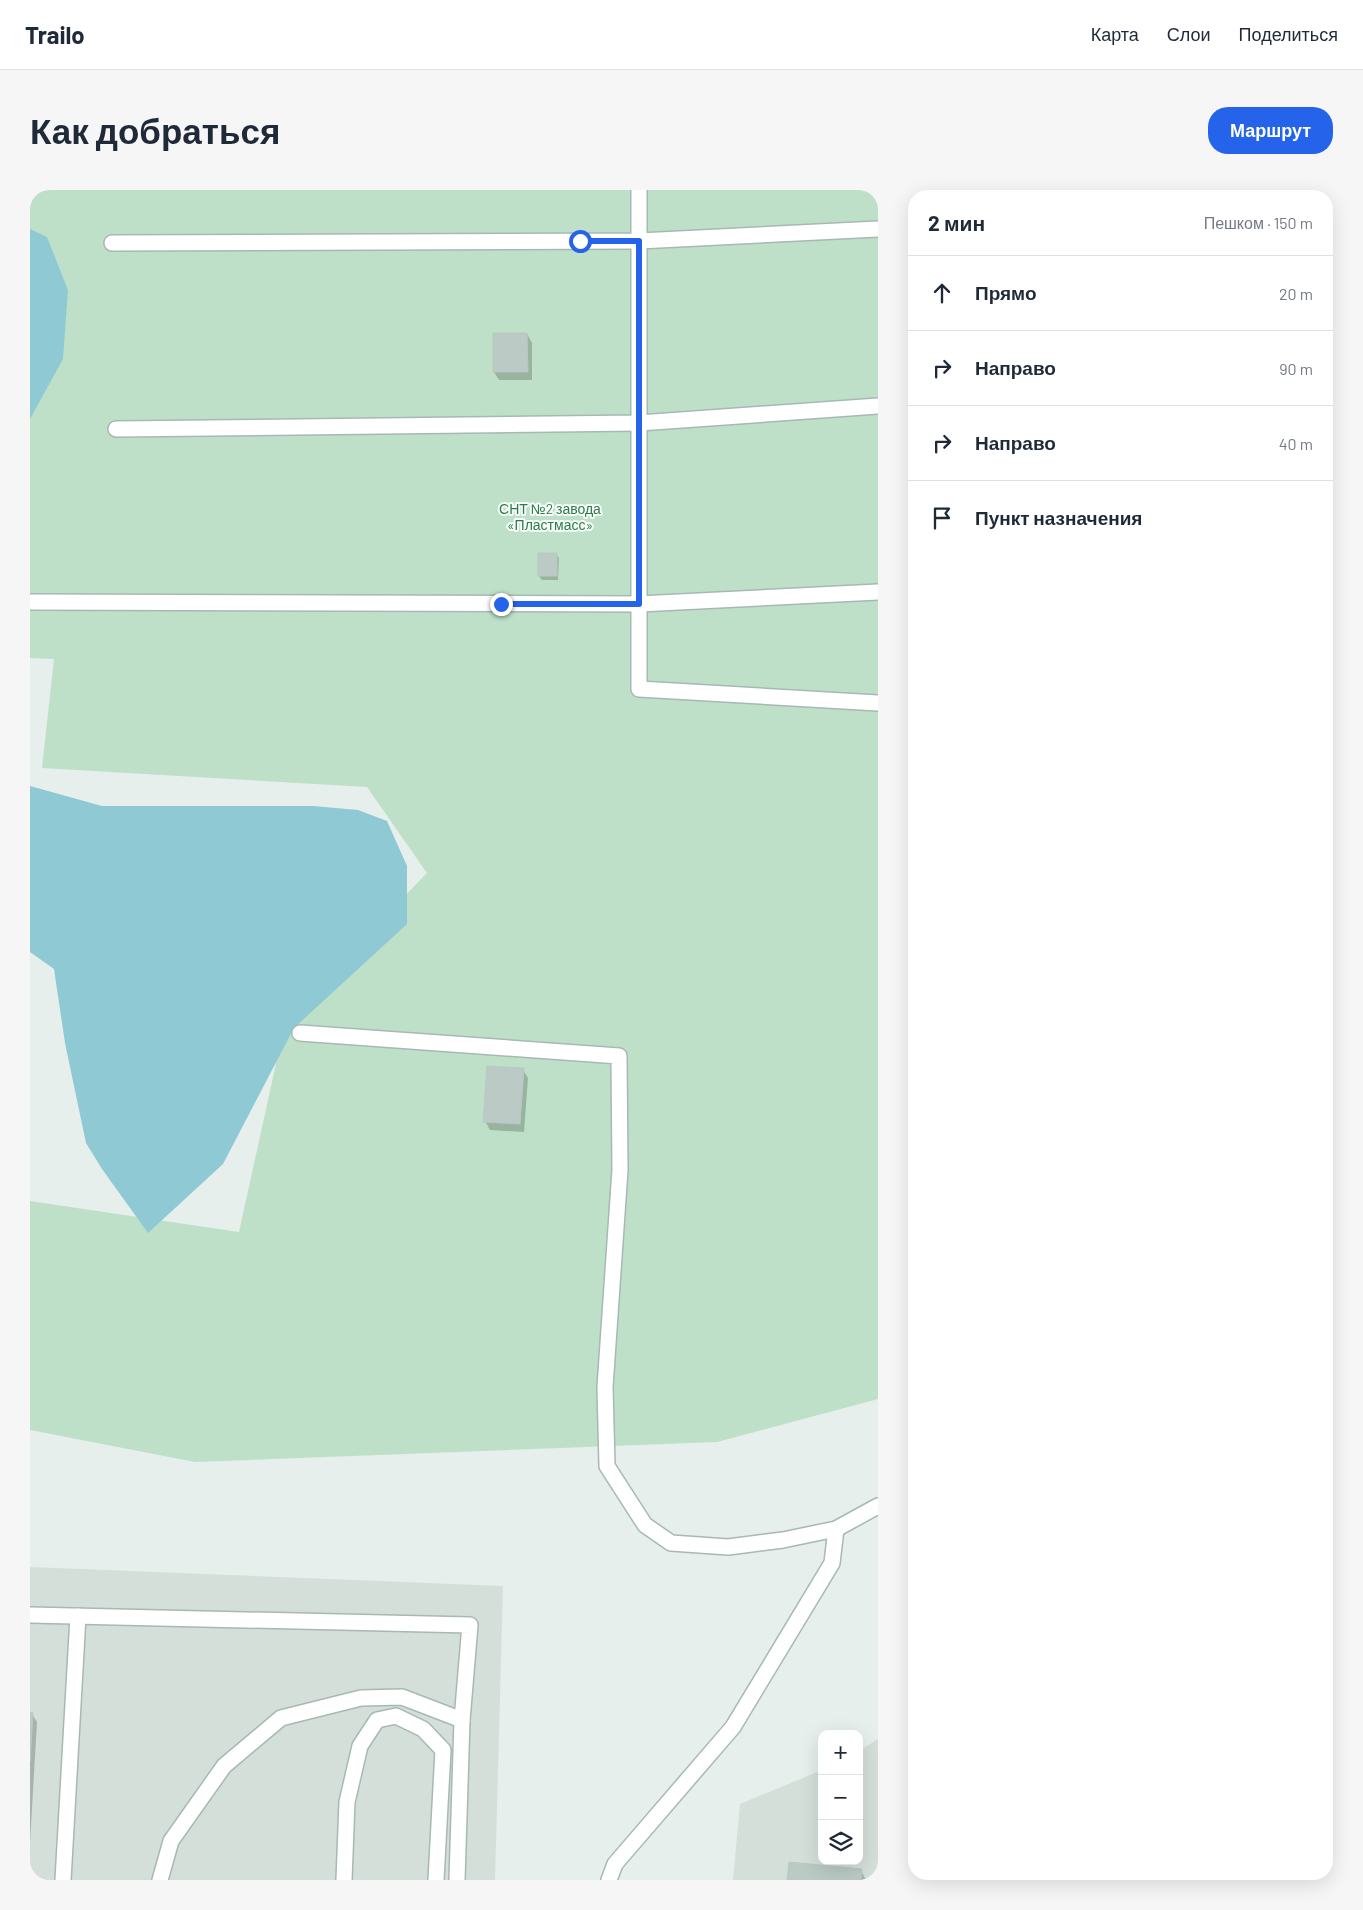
<!DOCTYPE html>
<html lang="ru">
<head>
<meta charset="utf-8">
<style>
  body { margin:0; font-family:Barlow,sans-serif; background:#f6f6f7; color:#1f2937 }
  .controls { position:absolute; right:15px; bottom:15px; display:grid; overflow:hidden; border-radius:10px; box-shadow:0 5px 20px #0002 }
  .controls button { width:45px; height:45px; display:grid; place-items:center; padding:0; border:0; border-bottom:1px solid #e0e1e3; background:#fff; color:#1f2937; font:25px sans-serif }
  .stop { position:absolute; width:15px; height:15px; margin:-11px; border:4px solid #2563eb; border-radius:50%; background:#fff }
  .stop.end { background:#2563eb; border-color:#fff; box-shadow:0 1px 5px #0008 }
  .list { margin:0; padding:0; list-style:none }
  h2 { display:flex; justify-content:space-between; align-items:center; height:65px; margin:0; padding:0 20px; font-size:21px }
  h2 small { font-size:16px; font-weight:400; color:#747a83 }
  .list li { display:grid; grid-template-columns:32px 1fr auto; gap:15px; align-items:center; box-sizing:border-box; height:75px; padding:0 20px; border-top:1px solid #e0e1e3 }
  .list b { display:block; font-size:19px; white-space:nowrap }
  .list em { font-size:16px; font-style:normal; color:#747a83 }
  .icon { flex:none; width:28px; height:28px; fill:none; stroke:currentColor; stroke-width:2; stroke-linecap:round; stroke-linejoin:round }
  .map { position:relative; flex:none; width:848px; height:1690px; overflow:hidden; border-radius:20px }
  header { display:flex; align-items:center; gap:30px; box-sizing:border-box; height:70px; padding:0 25px; background:#fff; border-bottom:1px solid #e0e1e3 }
  header strong { font-size:24px }
  nav { display:flex; gap:28px; margin-inline-start:auto; font-size:18px }
  .intro { display:flex; align-items:center; justify-content:space-between; box-sizing:border-box; height:120px; padding:0 30px }
  h1 { margin:0; font-size:35px }
  .button { padding:12px 22px; border-radius:20px; background:#2563eb; color:#fff; font-size:18px; font-weight:700 }
  main { display:flex; gap:30px; padding:0 30px }
  aside { flex:1; background:#fff; border-radius:20px; box-shadow:0 5px 20px #0002 }
  .map>svg:first-child { display:block }
</style>
</head>
<body>
<header>
<strong>Trailo</strong>
<nav><a>Карта</a><a>Слои</a><a>Поделиться</a></nav>
</header>
<div class="intro"><h1>Как добраться</h1><a class="button">Маршрут</a></div>
<main>
<div class="map">
<svg width="848" height="1690" viewBox="0 0 848 1690">
  <rect width="100%" height="100%" fill="#e6efeb"/>
  <g fill="#d4dfda">
    <path d="M0,1377l473,19 -8,294h-465z"/>
    <path d="M848,1549v141h-145l7,-76 82,-34v91h37v-110z"/>
  </g>
  <path fill="#bfe0c8" d="M0,0h848v1209l-161,43 -522,20 -165,-32v-229l209,31 47,-214 141,-145 -60,-86 -325,-19 12,-109 -24,-1z"/>
  <g fill="#8ec9d4">
    <path d="M0,39l17,8 21,53 -5,69 -33,60z"/>
    <path d="M0,596l72,20h211l45,4 29,11 20,45v58l-113,104 -71,136 -75,69 -46,-64 -16,-26 -21,-100 -11,-74 -24,-17z"/>
  </g>
  <g fill="#0003">
    <path d="M464,144h33l5,9v37h-33l-5,-8z"/>
    <path d="M510,364h16l3,4 -1,22h-16l-3,-4z"/>
    <path d="M493,880l5,8 -4,54 -34,-2 -5,-9z"/>
    <path d="M0,1524h2l5,8 -7,121z"/>
    <path d="M831,1680l5,10h-77z"/>
  </g>
  <g fill="#bbcac4" stroke="#b8c9c2">
    <path d="M463,143h34l1,39h-35z"/>
    <rect x="508" y="363" width="19" height="23"/>
    <path d="M457,876l37,2 -4,56 -37,-2z"/>
    <path d="M0,1522l3,1 -3,49z"/>
    <path d="M759,1672l73,7 -1,11h-74z"/>
  </g>
  <g fill="none" stroke-linecap="round" stroke-linejoin="round">
    <g stroke="#a8b8b2" stroke-width="18">
      <g id="lane">
        <path d="M609,0v499l239,14"/>
        <path d="M82,53l527,-2 239,-12"/>
        <path d="M86,239l523,-6 239,-17"/>
        <path d="M0,412l609,2 239,-12"/>
        <path d="M270,843l319,23 1,114 -15,217 2,79 38,59 26,18 57,4 55,-7 53,-11 42,-23"/>
        <path d="M0,1425l440,10 -8,95"/>
        <path d="M33,1690l15,-264"/>
        <path d="M130,1690l11,-39 53,-75 57,-48 80,-20 41,-1 60,23 -5,160"/>
        <path d="M314,1690l3,-78 13,-56 17,-26 19,-4 27,13 20,21 -7,130"/>
        <path d="M579,1690l6,-16 118,-137 99,-164 4,-34"/>
      </g>
    </g>
    <use href="#lane" stroke="#fff" stroke-width="15"/>
  </g>
  <g fill="none" stroke-linecap="round" stroke-linejoin="round">
    <path stroke="#2563eb" stroke-width="6" d="M471,414h138v-363h-59"/>
  </g>
  <g text-anchor="middle" stroke-width="4" stroke-linejoin="round" paint-order="stroke">
    <g font-size="14" fill="#2d7a4b" stroke="#f7fbf9">
      <text x="520" y="324">СНТ №2 завода<tspan x="520" dy="16">«Пластмасс»</tspan></text>
    </g>
  </g>
</svg>
<div class="controls">
<button>+</button>
<button>−</button>
<button><svg class="icon" aria-label="layers" viewBox="0 0 24 24"><path d="M12 4l9 5-9 5-9-5zM3 14l9 5 9-5"/></svg></button>
</div>
<div class="stop" style="left:550px;top:51px"></div>
<div class="stop end" style="left:471px;top:414px"></div>
</div>
<aside>
<h2>2 мин<small>Пешком · 150 m</small></h2>
<ul class="list">
<li><svg class="icon" aria-label="ahead" viewBox="0 0 24 24"><path d="M12 20V5M6 11l6-6 6 6"/></svg><div><b>Прямо</b></div><em>20 m</em></li>
<li><svg class="icon" aria-label="right" viewBox="0 0 24 24"><path d="M7 20v-9h11M14 6l5 5-5 5"/></svg><div><b>Направо</b></div><em>90 m</em></li>
<li><svg class="icon" aria-label="right" viewBox="0 0 24 24"><path d="M7 20v-9h11M14 6l5 5-5 5"/></svg><div><b>Направо</b></div><em>40 m</em></li>
<li><svg class="icon" aria-label="arrive" viewBox="0 0 24 24"><path d="M6 21V4h12l-3 4 3 4H6"/></svg><div><b>Пункт назначения</b></div></li>
</ul>
</aside>
</main>
</body>
</html>
